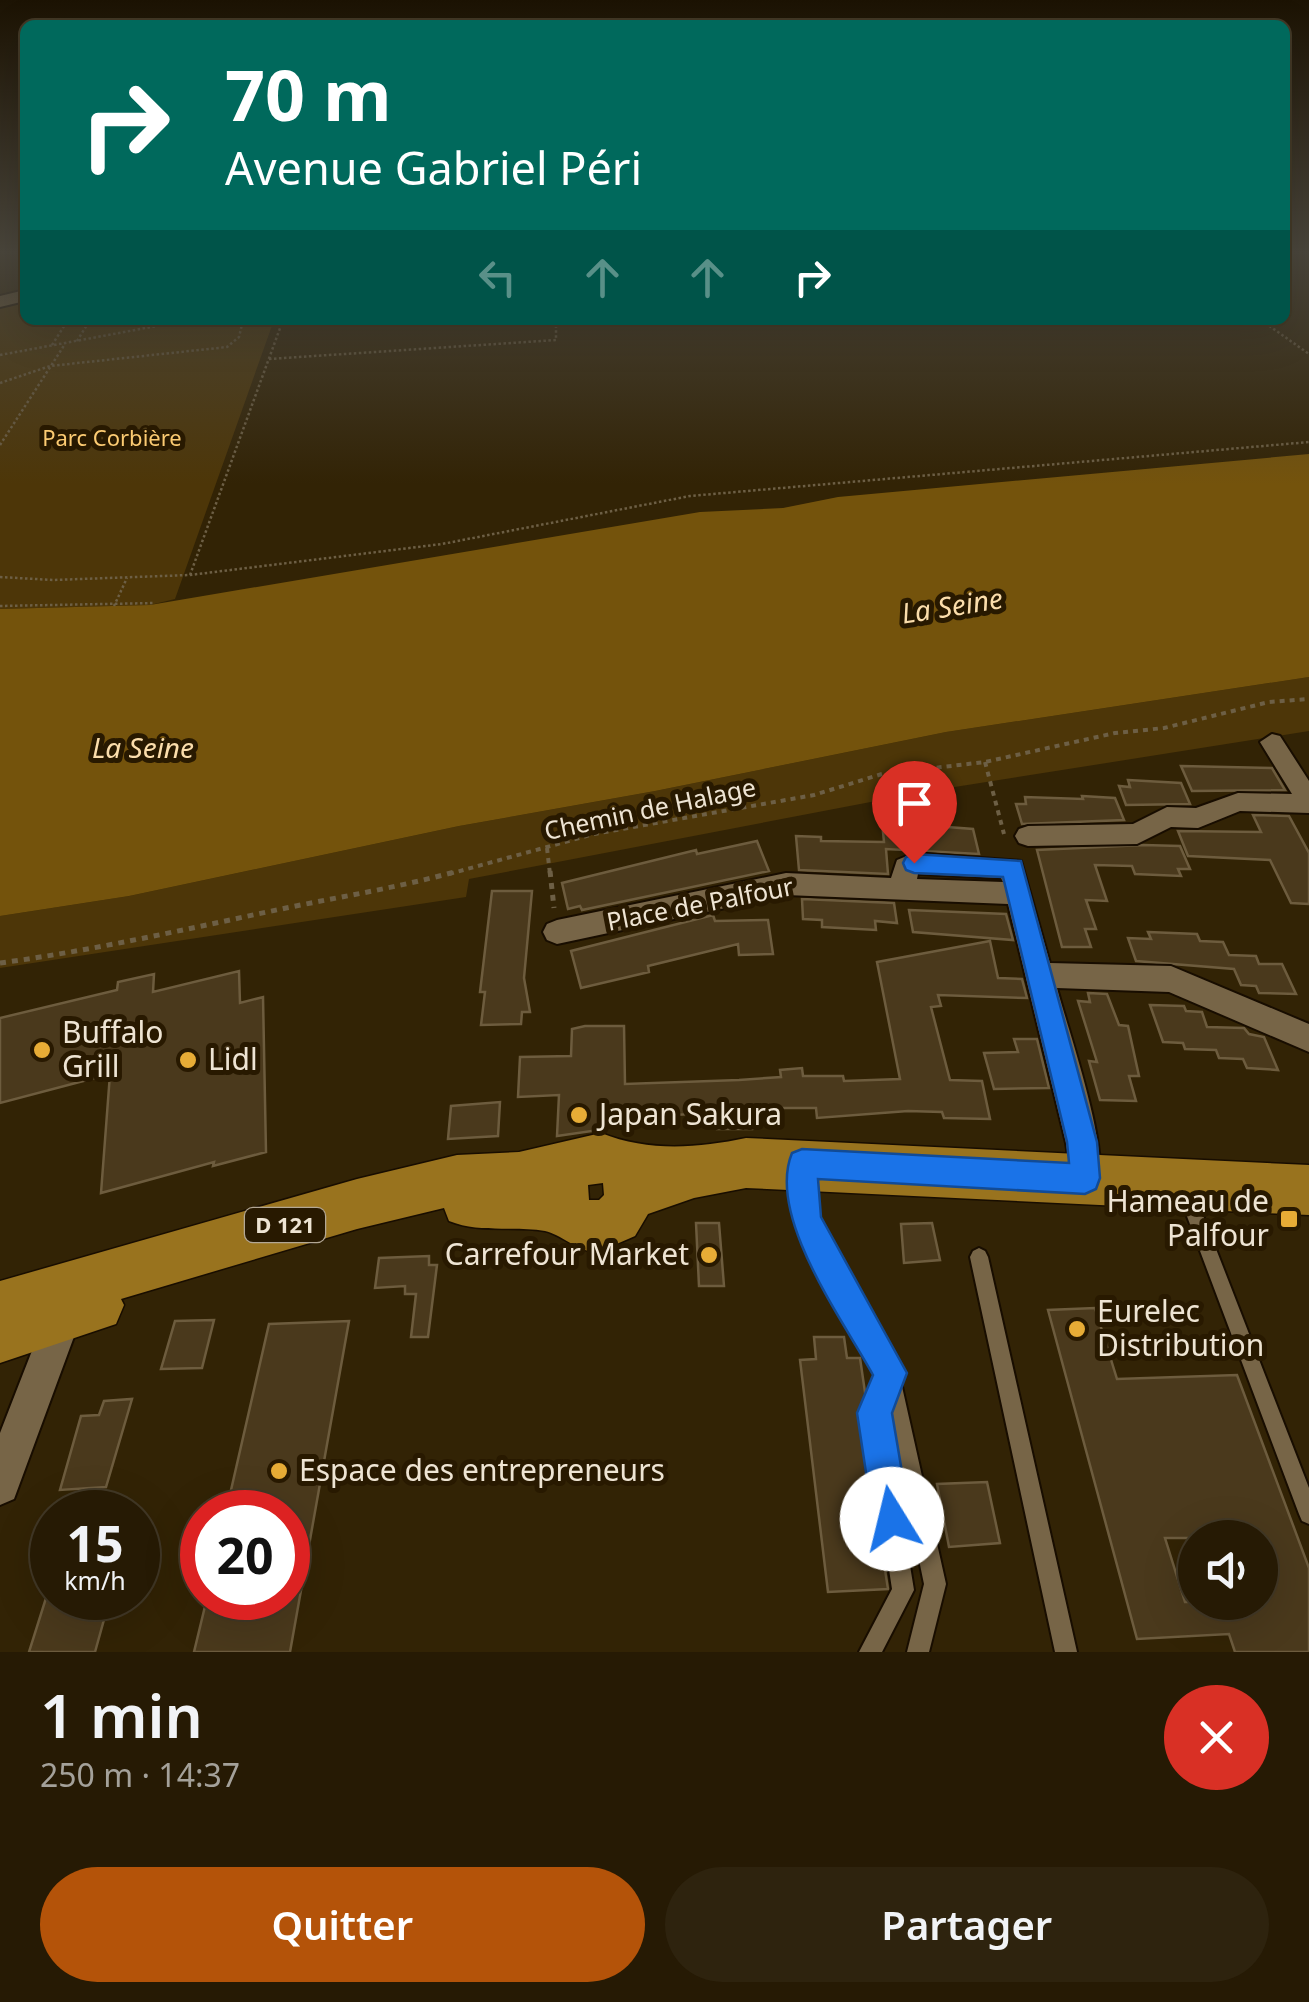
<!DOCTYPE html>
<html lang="fr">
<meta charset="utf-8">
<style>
body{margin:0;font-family:"Noto Sans",sans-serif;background:#2e230e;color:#f1f3f6;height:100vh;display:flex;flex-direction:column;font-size:38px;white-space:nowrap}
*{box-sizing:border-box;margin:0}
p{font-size:32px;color:#a4a19a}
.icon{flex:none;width:55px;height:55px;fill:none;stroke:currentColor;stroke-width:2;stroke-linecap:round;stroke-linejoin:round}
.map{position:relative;height:1652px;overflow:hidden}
.panel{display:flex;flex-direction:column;background:#261a04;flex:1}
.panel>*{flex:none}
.banner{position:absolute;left:20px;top:20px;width:1270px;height:305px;border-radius:15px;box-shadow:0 10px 40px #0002,0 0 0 2px #423826;background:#00695c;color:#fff;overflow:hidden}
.buttons{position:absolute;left:1178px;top:1520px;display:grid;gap:20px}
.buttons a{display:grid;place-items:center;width:100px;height:100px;border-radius:50%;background:#261a04;box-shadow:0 10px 40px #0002,0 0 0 2px #423826;font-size:50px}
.speed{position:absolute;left:30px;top:1490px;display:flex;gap:20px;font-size:50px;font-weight:700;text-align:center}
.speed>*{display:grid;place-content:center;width:130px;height:130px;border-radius:50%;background:#261a04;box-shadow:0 10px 40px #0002,0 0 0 2px #423826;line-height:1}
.speed small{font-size:25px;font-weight:400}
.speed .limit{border:15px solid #d22;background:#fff;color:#111}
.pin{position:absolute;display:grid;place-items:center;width:85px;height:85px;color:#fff;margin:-102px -42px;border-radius:50% 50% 50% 0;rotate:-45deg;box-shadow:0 0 10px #0007}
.pin .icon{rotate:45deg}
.me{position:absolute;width:110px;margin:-55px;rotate:351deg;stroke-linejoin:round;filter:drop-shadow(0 0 8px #0008)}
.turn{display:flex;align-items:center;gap:35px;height:210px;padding:0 40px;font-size:45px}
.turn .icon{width:130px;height:130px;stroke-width:2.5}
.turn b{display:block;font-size:70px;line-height:85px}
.lanes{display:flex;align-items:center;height:95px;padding:0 40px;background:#0003;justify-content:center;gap:50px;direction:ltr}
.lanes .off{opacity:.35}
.round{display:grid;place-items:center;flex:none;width:105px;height:105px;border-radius:52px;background:#2e230e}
.summary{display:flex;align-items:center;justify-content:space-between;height:170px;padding:0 40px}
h1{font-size:60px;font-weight:600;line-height:75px}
.button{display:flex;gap:20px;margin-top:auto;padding:20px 40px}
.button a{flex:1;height:115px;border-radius:60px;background:#b45309;color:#fff;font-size:40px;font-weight:600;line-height:115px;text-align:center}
.button a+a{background:#2e230e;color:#f1f3f6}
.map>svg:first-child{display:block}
</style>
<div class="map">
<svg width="1309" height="1652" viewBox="0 0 1309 1652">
<rect width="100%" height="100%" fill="#322305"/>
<path fill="#4d3608" d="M25,295V320H274L175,599L150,605L0,609V302Z
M1309,677V731L923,792L469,879L466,897L0,968V916L129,896L459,826L655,791L946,732Z"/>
<path fill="#74530c" d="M1309,454V677L946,732L655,791L459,826L129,896L0,916V609L150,605L700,512L783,508L838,497Z"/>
<path fill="#4a391c" stroke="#6d5c3e" stroke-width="2.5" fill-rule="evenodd" d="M1181,766L1272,768L1285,790L1192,791Z
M1128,780L1181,783L1190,804L1126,805L1119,786L1130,787Z
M1082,796L1115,798L1124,820L1022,824L1016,804H1026L1025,797L1083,799Z
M1253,815L1289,816L1309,853V904L1291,903L1270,860L1188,856L1178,831L1261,832Z
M882,822L973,829L979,854L886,849L888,874L799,870L796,836L821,837V841L884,842Z
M757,841L769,871L582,910L580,906L568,909L562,883L696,850L697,854Z
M1143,845L1180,846L1190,869H1178L1181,876L1135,874L1132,866L1095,865L1107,901L1086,900L1096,929H1085L1091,947H1062L1037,850Z
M492,891H532L524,978L530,1012H522L521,1024L481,1025L485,992H480Z
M802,899L894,903L897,923L875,921L876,930L822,927V920L803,919Z
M909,910L1006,914L1013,940L913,932Z
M713,915L715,921L768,920L773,954L739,955L738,944L648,966L649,972L581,988L571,951Z
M1148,932L1197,934L1200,941L1223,942L1229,955L1256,956L1259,964H1282L1296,994L1259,993L1256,986L1241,985L1234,969L1136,961L1128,938L1151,939Z
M990,941L998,978L1022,979L1027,998L938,995L941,1006L931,1007L950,1080L982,1081L990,1119L944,1118L942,1112L908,1111L817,1118L816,1108H750L752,1129H717L716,1113L650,1116V1110H599V1130L557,1136L559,1095L518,1097L520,1057L571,1056L572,1029L585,1026H624L625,1084L739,1080L781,1077L780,1070L802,1068L803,1076H843L844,1081L900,1079L877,962Z
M239,971L240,1003L263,997L266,1152L213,1166L214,1162L101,1193L110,1074L0,1103V1018L117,990L118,982L154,974L153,992Z
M1088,993L1107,994L1119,1025L1128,1026L1139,1076H1129L1136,1101L1100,1100L1089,1061L1097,1062L1078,1001L1090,1002Z
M1150,1005L1184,1006L1186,1011L1202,1012L1207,1027L1244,1028L1249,1034L1264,1037L1278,1070L1247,1068L1243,1059L1219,1058L1216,1050L1185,1049L1183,1043L1163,1042Z
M1014,1039H1037L1049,1088L994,1089L984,1053L1018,1052Z
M500,1102L498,1136L448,1139L451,1106Z
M696,1223H719L724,1286H699Z
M932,1223L940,1260L904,1263L901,1224Z
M429,1256V1265H437L428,1337H411L416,1294H405V1286L375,1288L379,1258Z
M1095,1308L1117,1379L1237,1375L1309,1568V1652H1235L1229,1634L1137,1639L1048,1310ZM1165,1538H1260V1602H1185Z
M214,1320L202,1368L161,1369L175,1321Z
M349,1321L290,1652H194L207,1598H288V1512H226L269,1324Z
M814,1337H844L847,1358H860L866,1399L861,1414L888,1589L828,1592L800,1360L816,1359Z
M132,1399L106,1487L60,1490L81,1416L99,1415L104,1401Z
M987,1482L1000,1543L949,1547L937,1484Z
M46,1598H110L95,1652H29Z"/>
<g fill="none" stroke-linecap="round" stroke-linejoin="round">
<defs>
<path id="service" d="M803,1168L809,1170L811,1176L813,1218L899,1373L946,1584L929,1652H907L924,1584L887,1405L885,1413L914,1590L882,1652H859L892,1589L865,1413L880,1374L799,1226L797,1220L795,1176L797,1170Z
M1187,1187L1193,1189L1195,1195L1309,1488V1524L1302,1521L1299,1514L1179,1195L1181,1189Z
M979,1248L985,1251L988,1257L1077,1652H1055L970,1257L973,1251Z"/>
<path id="minor" d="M1272,734L1280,736L1309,781V813L1240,811L1198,828L1171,827L1137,844L1028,846L1019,843L1015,836L1019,829L1028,826L1133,824L1167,807L1196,808L1238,793L1292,794L1260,742Z
M914,853L1021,861L1050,963L1171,966L1309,1024V1052L1169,992L1057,988C1068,1030 1112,1154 1097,1190L1085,1195L1073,1190L1066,1143L1008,904L786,895L557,944L547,940L543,932L547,924L557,920L786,873L891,878L897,860ZM918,874L1001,878L1003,882L917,879Z
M64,1297L77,1302L82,1315L14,1499L0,1505V1433L51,1302Z"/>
<path id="secondary" d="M25,290V301L0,307V296Z"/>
<path id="primary" d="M601,1133C648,1152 698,1148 746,1138L1309,1165V1215L746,1188L694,1198L648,1214L635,1236L596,1253C576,1250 560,1234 545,1231C513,1225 481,1234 449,1221L444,1208L357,1229L121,1299L124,1305L116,1324L0,1363V1281L357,1179L457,1155L519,1152ZM603,1183L604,1195L599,1200H589L588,1185Z"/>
</defs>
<use href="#service" stroke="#180d00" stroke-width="4"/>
<use href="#minor" stroke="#180d00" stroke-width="4"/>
<use href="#secondary" stroke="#180d00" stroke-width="4"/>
<use href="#primary" stroke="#180d00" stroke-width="3"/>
<path stroke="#6d5f45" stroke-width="2.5" stroke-dasharray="2.5 2.5" stroke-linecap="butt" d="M1261,320L1309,354
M77,341L90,320
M52,345L68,320
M0,355L189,320
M269,359L556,340V320
M0,383L50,366L227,347L239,337L243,320
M0,445L65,344
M190,575L283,320
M0,577L53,580L190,575L442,544L690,496L1309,442
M0,606L155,603
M114,606L127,578"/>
<path stroke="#6d5f45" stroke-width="4" stroke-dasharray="5 5" stroke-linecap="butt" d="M985,762L1004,834
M547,848L550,874
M449,874L594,834L814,795L882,774L985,762L1115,733L1164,728L1269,702L1309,699"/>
<path stroke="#6d5f45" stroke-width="5" stroke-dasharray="6 6" stroke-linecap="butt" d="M550,871L554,908
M0,963C96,950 191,928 286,908C344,896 401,887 458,871"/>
<use href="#service" fill="#776547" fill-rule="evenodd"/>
<use href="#minor" fill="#776547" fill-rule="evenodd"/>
<use href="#secondary" fill="#776547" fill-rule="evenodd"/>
<use href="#primary" fill="#99731e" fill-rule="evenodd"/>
</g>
<linearGradient id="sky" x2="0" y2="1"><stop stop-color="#1c1303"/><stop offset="0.52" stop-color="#49453b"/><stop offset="1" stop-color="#49453b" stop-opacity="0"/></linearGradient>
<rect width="1309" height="484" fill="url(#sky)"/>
<path fill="#1a73e8" stroke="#114b97" stroke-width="2.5" d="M914,854L1021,861L1097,1142L1100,1178L1096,1189L1085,1194L818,1179L821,1217L907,1373L892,1413L910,1519L905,1532L892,1538L879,1532L873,1519L857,1413L873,1375C843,1320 766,1216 792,1153L802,1149L1069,1163L1067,1142L1003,877L914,873L906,870L903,863L906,857Z"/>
<g fill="#e7ac36" stroke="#281900" stroke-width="4">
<circle cx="42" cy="1050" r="10"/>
<circle cx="188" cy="1060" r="10"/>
<circle cx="579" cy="1115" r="10"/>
<rect x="1279" y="1209" width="20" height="20" rx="5"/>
<circle cx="709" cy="1255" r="10"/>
<circle cx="1077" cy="1329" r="10"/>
<circle cx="279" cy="1471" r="10"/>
</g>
<g text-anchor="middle" stroke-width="10" stroke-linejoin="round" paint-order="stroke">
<g font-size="22" fill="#fccb72" stroke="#281900">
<text x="112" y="446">Parc Corbière</text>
</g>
<rect fill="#281900" stroke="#b3a794" stroke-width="2.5" x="245" y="1208" width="80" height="34" rx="8"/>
<g font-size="22" font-weight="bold" fill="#eee4d3">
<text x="285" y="1233">D 121</text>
</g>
<g font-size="25" fill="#eee4d3" stroke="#281900">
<text transform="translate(650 809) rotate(-12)" y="9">Chemin de Halage</text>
<text transform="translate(700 904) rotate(-11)" y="9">Place de Palfour</text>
</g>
<g font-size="28" font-style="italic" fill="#fbddab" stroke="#281900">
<text transform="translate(952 606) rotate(-9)" y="10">La Seine</text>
<text x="143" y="758">La Seine</text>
</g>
<g font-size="30" fill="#eee4d3" stroke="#281900" text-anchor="start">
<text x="62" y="1043">Buffalo<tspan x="62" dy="34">Grill</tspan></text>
<text x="208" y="1070">Lidl</text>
<text x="599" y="1125">Japan Sakura</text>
<text x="1269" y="1212" text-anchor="end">Hameau de<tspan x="1269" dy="34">Palfour</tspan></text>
<text x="689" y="1265" text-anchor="end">Carrefour Market</text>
<text x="1097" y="1322">Eurelec<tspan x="1097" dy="34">Distribution</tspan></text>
<text x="299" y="1481">Espace des entrepreneurs</text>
</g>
</g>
</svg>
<div class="buttons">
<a><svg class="icon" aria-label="sound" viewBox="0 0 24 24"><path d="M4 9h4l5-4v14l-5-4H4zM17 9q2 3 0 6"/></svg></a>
</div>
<div class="speed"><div>15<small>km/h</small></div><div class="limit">20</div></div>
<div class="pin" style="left:914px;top:863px;background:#d93025"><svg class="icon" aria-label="arrive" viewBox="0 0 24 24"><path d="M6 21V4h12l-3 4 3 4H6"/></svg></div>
<svg class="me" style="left:892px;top:1519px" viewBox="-20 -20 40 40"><circle r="19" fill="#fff"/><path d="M0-13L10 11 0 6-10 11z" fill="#1a73e8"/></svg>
<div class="banner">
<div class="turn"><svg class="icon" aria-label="right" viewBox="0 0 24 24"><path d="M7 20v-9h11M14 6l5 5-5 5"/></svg><div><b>70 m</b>Avenue Gabriel Péri</div></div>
<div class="lanes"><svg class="icon off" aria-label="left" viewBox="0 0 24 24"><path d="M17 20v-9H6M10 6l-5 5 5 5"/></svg><svg class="icon off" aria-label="ahead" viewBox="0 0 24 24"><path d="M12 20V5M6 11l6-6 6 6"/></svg><svg class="icon off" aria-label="ahead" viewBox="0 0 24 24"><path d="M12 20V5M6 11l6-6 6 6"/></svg><svg class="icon" aria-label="right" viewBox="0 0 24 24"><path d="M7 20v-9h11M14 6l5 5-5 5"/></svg></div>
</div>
</div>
<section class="panel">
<div class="summary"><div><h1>1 min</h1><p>250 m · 14:37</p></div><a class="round" style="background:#d93025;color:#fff"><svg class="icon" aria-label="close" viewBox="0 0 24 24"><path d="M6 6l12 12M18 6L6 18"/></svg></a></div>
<div class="button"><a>Quitter</a><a>Partager</a></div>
</section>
